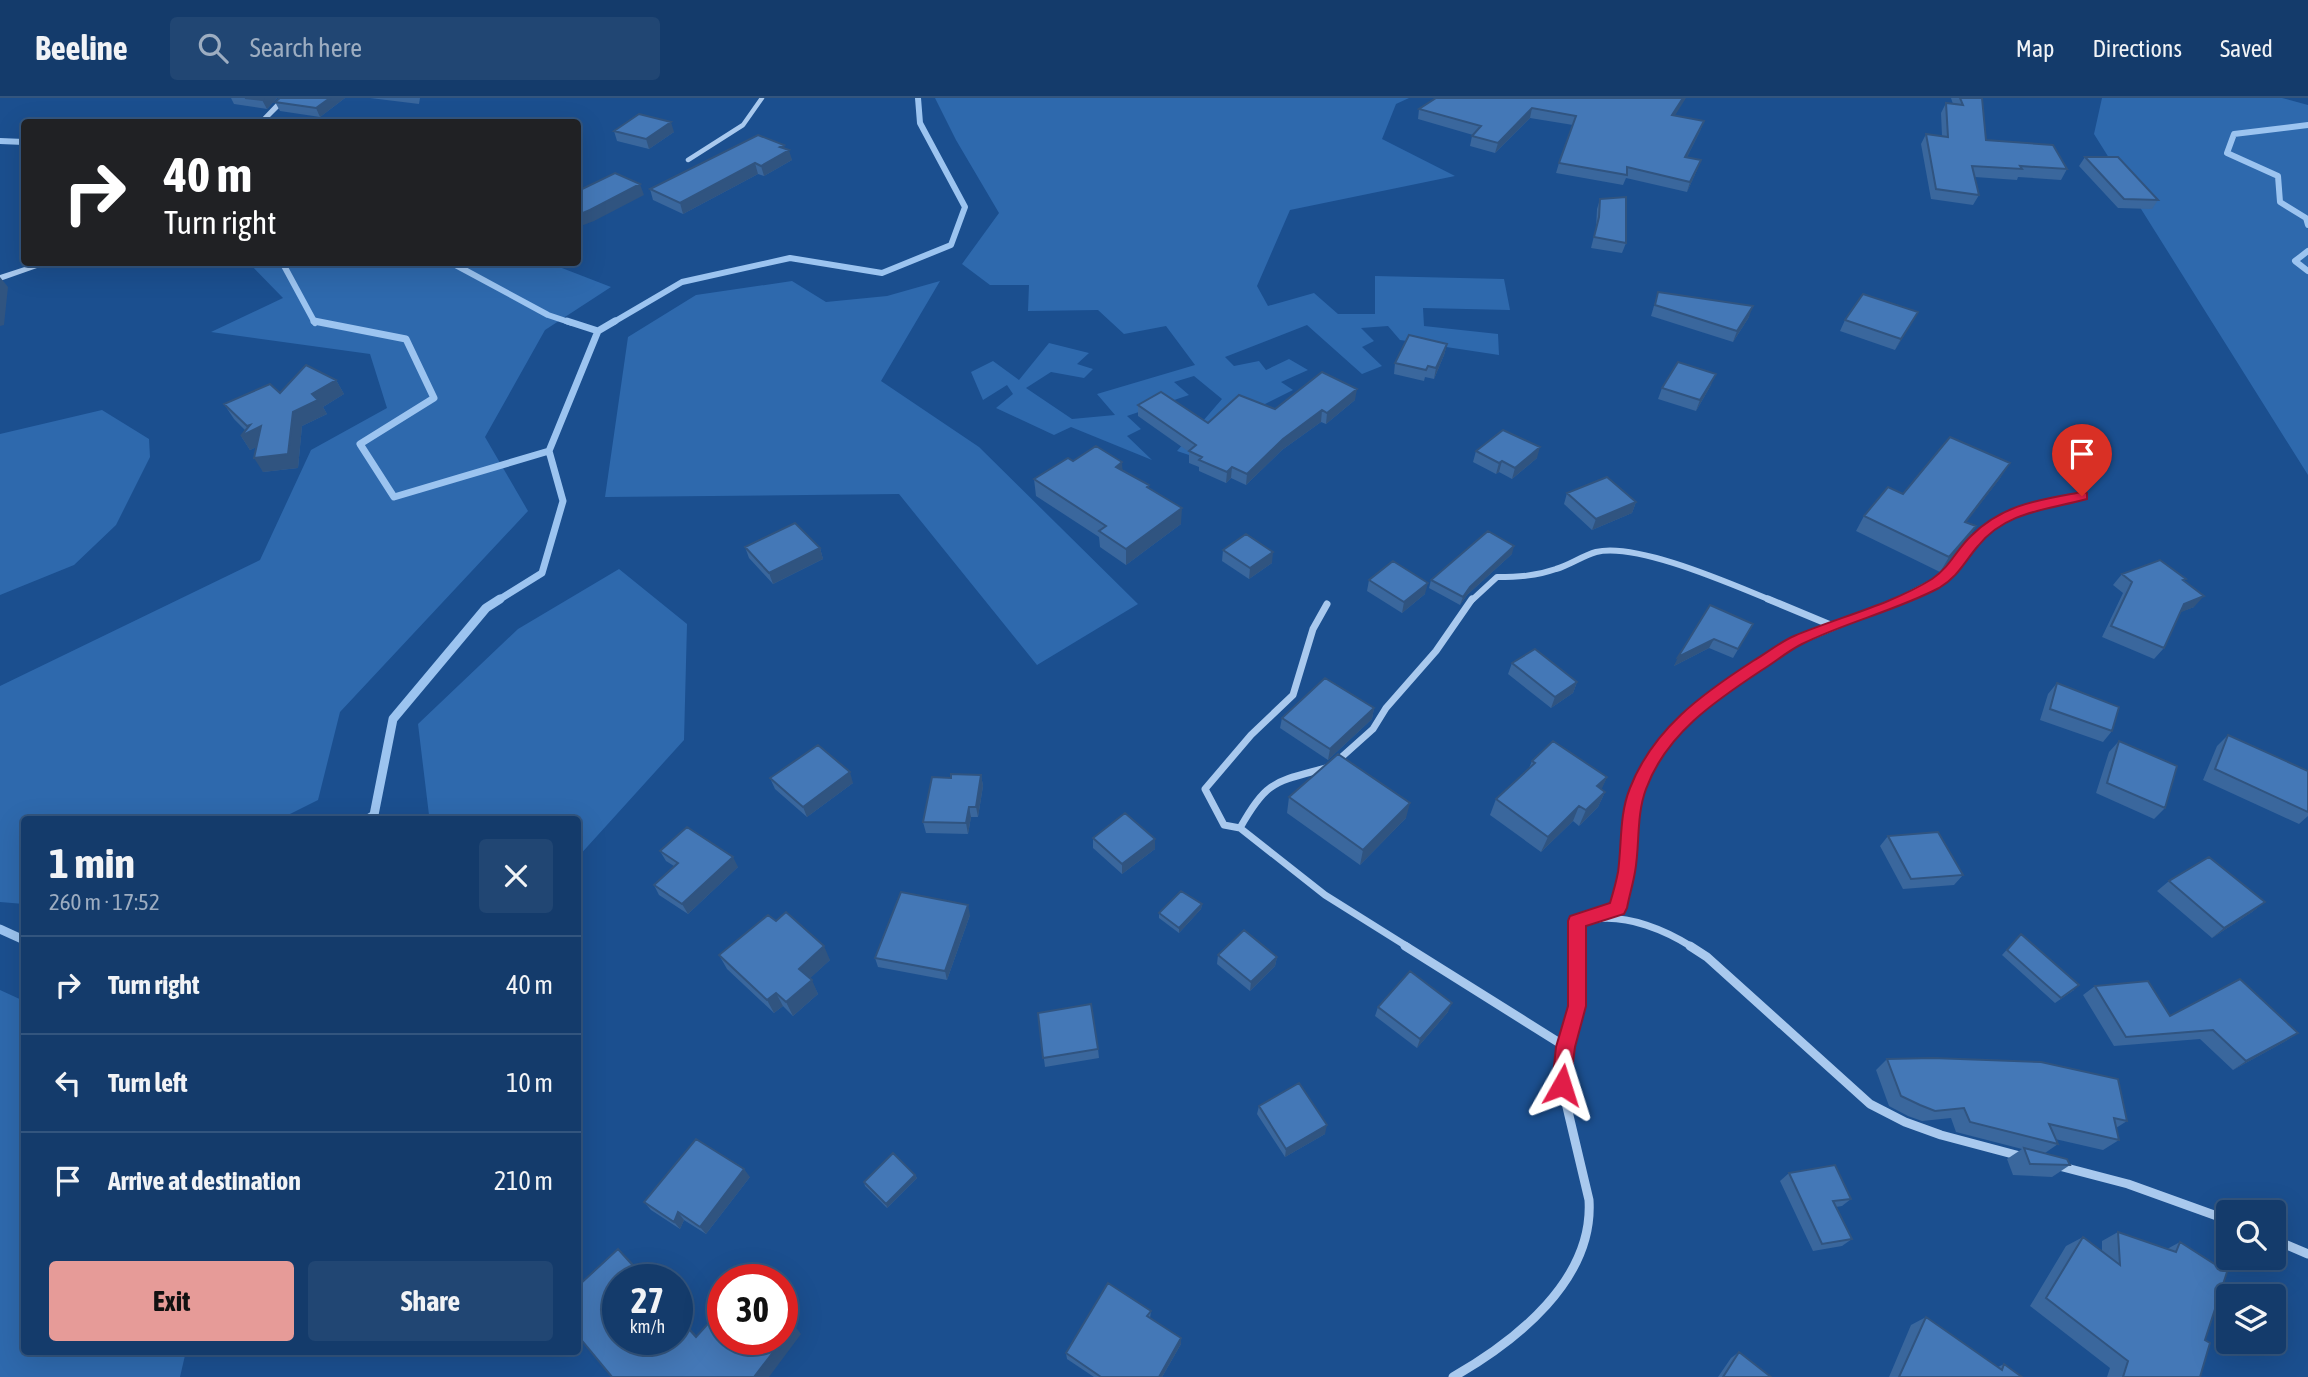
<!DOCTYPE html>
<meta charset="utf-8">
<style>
body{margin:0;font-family:"Asap Condensed",sans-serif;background:#214673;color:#f1f3f6;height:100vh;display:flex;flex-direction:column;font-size:26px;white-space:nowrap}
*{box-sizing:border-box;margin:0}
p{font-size:23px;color:#9dadc1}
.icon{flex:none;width:38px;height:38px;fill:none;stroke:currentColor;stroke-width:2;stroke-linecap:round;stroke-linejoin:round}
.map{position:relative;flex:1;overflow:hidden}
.side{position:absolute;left:21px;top:718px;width:560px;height:539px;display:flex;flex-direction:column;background:#143b6b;border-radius:7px;box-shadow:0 7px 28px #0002,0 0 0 2px #33557e}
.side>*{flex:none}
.top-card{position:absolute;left:21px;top:21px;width:560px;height:147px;border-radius:7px;box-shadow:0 7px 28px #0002,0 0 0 2px #33557e;background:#202124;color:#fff;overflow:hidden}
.buttons{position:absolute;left:2216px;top:1102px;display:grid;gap:14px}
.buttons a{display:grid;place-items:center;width:70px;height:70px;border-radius:7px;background:#143b6b;box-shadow:0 7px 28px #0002,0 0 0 2px #33557e;font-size:35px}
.speed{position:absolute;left:602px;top:1166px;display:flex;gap:14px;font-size:35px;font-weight:700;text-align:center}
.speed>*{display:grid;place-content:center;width:91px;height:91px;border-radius:50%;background:#143b6b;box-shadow:0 7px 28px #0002,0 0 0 2px #33557e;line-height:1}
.speed small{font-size:18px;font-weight:400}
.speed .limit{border:10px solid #d22;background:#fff;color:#111}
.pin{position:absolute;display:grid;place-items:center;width:60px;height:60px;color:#fff;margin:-72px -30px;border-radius:50% 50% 50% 0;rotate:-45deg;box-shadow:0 0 7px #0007}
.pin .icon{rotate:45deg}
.me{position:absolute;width:77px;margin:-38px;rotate:6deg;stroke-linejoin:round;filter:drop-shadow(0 0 5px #0008)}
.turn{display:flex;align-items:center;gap:24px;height:147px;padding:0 28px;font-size:32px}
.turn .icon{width:91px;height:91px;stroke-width:2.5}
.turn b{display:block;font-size:49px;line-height:60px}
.round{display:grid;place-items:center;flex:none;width:74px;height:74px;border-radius:7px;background:#214673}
.headline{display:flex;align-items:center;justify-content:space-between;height:119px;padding:0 28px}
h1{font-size:42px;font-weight:700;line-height:52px}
.cta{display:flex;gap:14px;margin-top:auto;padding:14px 28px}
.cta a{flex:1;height:80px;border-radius:7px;background:#e69b98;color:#111;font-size:28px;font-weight:700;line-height:80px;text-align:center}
.cta a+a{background:#214673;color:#f1f3f6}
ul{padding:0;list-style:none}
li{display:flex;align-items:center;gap:21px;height:98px;padding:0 28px;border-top:2px solid #33557e}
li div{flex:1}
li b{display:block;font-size:26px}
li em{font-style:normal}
header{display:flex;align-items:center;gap:42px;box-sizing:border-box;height:98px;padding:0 35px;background:#143b6b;border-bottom:2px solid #33557e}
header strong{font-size:33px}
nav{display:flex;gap:38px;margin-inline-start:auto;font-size:24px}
.search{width:490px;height:63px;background:#214673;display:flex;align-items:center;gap:18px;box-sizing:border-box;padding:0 24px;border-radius:7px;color:#9dadc1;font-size:26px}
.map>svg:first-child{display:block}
</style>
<header>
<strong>Beeline</strong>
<div class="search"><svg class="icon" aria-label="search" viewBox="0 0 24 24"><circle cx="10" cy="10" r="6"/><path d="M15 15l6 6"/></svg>Search here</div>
<nav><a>Map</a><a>Directions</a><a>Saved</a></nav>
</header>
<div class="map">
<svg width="2308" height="1279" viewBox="0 0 2308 1279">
<rect width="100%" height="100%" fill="#1b4f8f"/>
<path fill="#2e69ad" d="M935,0H1409L1396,6L1382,41L1455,78L1290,112L1257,188L1268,208L1314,195L1338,216H1375V178L1504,181L1510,212L1423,210L1424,228L1498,236L1499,257L1400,242L1388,228L1361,230L1374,243L1362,249L1382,268L1362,276L1307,227L1225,259L1234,268L1259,263L1266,272L1289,261L1308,272L1281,284L1293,292L1257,310L1189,357L1177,353L1222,301L1194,278L1174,284L1189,297L1127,318L1141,331L1127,338L1152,362L1071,329L1054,337L996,310L1013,296L1007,287L983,302L971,274L993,263L1019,282L1049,245L1089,255L1077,266L1093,271L1084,280L1051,274L1026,290L1072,321L1115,317L1097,296L1195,267L1166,228L1124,236L1098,212L1028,213L1029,187H990L962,166L999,115L956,42Z
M2102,0H2282L2308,7V377L2094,36Z
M249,165H549L611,189L545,232L485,339L528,413L340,614L318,702L280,721H24V806L0,804V588L260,462L311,352L387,310L370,256L211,234L283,200Z
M792,183L826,204L887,198L940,183L881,283L979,349L1138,506L1037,567L899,396L605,399L628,239L696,197Z
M102,312L149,341L150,359L116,427L74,467L0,497V336Z
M619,471L687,526L684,642L578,759V721H425L429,717L418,626L518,531Z
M0,892L24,903V1253H186L180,1279H0Z"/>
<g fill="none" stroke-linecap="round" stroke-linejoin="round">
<path stroke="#9cc4f0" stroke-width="6" d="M2308,27L2234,36L2227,55L2278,78L2280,104L2306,120L2308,127
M0,43L24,44
M2308,153L2295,163L2308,173
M282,164L315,225
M450,164L548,217L572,225
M612,225L682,184L790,160L882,175L951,147L965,109L920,25L918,0"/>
<path stroke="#9cc4f0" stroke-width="7" d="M314,223L406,241L434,300L360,346L394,399L549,353
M567,223L598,233
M497,503L542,475L563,403L549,353L598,233L615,223"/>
<path stroke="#9cc4f0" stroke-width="9" d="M368,721L374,717L393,621L486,510L500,501
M0,831L24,842"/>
<path stroke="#a9c9ee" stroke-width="4.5" d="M688,62L743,27L762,0"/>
<path stroke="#a9c9ee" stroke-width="6" d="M1471,503L1497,479C1518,479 1536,478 1556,471C1570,467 1582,458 1596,454C1637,444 1733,487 1773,503
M1897,503L1946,477L1973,444L1996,424L2023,412L2082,398"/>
<path stroke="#a9c9ee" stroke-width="7" d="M1768,501L1833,528
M1336,664L1373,631L1386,610L1436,553L1472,501
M1326,670C1275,684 1267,682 1240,730L1224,727L1205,691L1251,637L1293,597L1313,531L1327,506
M1240,730L1325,797L1408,849
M1596,821C1629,817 1665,832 1692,849
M1578,849L1577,823L1618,810L1627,774L1635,701L1647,671L1668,638L1710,601L1790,547L1901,501"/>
<path stroke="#a9c9ee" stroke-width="9" d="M1405,848L1566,949
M1690,848L1707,859L1870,1006L1905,1024L1941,1037L2020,1058
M2059,1068L2128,1086L2228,1122
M2273,1141L2308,1156
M1453,1279C1516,1243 1594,1182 1589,1102L1562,988L1565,958L1577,909L1578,848"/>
<path fill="#a9c9ee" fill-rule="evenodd" d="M281,0H289L265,24H258Z
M40,164H54L0,183V177Z"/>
</g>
<path fill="#3a679d" d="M231,0H277L267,11L234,6Z
M345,0L320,19L280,13L275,4Z
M370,0H420L419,6Z
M1436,0L1675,17L1704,23L1700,33L1687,59L1697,72L1687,94L1626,80L1623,87L1556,75L1559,65L1573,27L1530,20L1495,55L1470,48L1472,38L1473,37L1418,21L1419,11Z
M1951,0H1982L1986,42L2067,71L2061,82L2018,79L2017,82L1975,79L1979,97L1973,107L1931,101L1921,46L1926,36L1942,38L1941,15L1946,5L1953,6Z
M614,33L674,34L649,51L617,43Z
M785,50L792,62L764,78L758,76L683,116L653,102L650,91Z
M2085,59L2158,102L2152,111L2118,110L2079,68Z
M1600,101L1626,145L1622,155L1591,150L1596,130L1597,111Z
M1658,194L1749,219L1733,244L1651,218Z
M1918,214L1895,252L1840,233L1845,222Z
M1447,246L1444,257L1434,281L1425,279L1424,283L1394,276L1395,265Z
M336,282L344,296L323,309L327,316L302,328L298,370L263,374L256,349L250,352L241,338L245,332L234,321L224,306Z
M1711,287L1696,313L1658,301L1662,290Z
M1355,302L1326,326L1321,324L1282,352L1246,387L1231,380L1226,385L1199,373V369L1189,365V354L1138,318V307L1208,325L1275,311Z
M1476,353L1537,360L1512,381L1499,374L1496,376L1473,364Z
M1073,363L1123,372L1149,387V390L1181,426L1126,467L1100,449L1099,439L1036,398L1034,381Z
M2001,379L1966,424L1976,428L1967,443L1940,474L1856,433L1864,418Z
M1567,395L1636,404L1632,415L1592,432L1564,406Z
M745,449L820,450L823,461L773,486L749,460Z
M1223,452L1272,465L1249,481L1222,463Z
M1512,456L1467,497L1460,507L1429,490L1431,482Z
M2122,476L2186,481L2184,483L2194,509L2180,514L2164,550L2154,561L2102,539L2123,495L2113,487Z
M1369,482L1425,496L1402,515L1367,493Z
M1710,507L1753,526L1733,560L1709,550L1674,568Z
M1512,565L1577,584L1573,595L1551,610L1508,576Z
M2057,585L2112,633L2103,644L2040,622L2048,596Z
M1374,610L1372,621L1328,662L1280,630L1282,620Z
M2228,637L2308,673V718L2299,726L2203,682L2217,648Z
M2119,643L2165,710L2154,721L2096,695L2109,654Z
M1532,663L1607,679L1601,691L1605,694L1598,709L1579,728L1573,723L1541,754L1490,717L1496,701L1529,670Z
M981,677L983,688L978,719H971L968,736L926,735L923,724L951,680Z
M770,680L853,685L807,719L775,691Z
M1289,699L1406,720L1360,767L1287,715Z
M1888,738L1963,777L1954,787L1903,791L1880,748Z
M1093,740L1155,751L1122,776L1093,750Z
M660,753L738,769L688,816L659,797L654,787L674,768L666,763Z
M2169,783L2265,804L2252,814L2212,840L2157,793Z
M1202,806L1201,811L1179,835L1159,820V815Z
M970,817L947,882L878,869L875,860Z
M776,823L830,862L810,880L818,896L793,918L783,908L774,915L727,871L719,857Z
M2021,836L2074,892L2055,905L2002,857Z
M1218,857L1277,859L1275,868L1250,893L1217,866Z
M2095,888L2170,918L2298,935L2284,944L2233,972L2200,941L2114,948L2083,897Z
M1378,909L1448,914L1417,950L1375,918Z
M1038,915L1098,951L1099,960L1045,969Z
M1887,961L2127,1023L2116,1030L2119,1042L2103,1052L2055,1041L2058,1046L2045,1055L2070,1067L2052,1079L2013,1077L2007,1061L2022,1051L1956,1034L1951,1020L1922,1023L1908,1018L1889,1008L1876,972Z
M1259,1008L1325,1036L1285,1059L1257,1016Z
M1789,1075L1851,1101L1842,1108L1836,1109L1852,1141L1842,1148L1813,1153L1780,1083Z
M915,1077L917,1080L887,1110L865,1088L864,1084Z
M750,1079L706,1136L684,1122L680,1131L651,1112L644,1104Z
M2118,1134L2167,1151L2180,1144L2205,1242L2200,1279H2107L2110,1270L2030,1208L2066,1148L2083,1139L2102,1153V1143Z
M1151,1213L1150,1220L1181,1246L1162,1279H1094L1067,1261L1066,1255Z
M1926,1219L1998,1269L2004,1266L2022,1279H1889L1911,1227Z
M1739,1254L1771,1279H1718L1731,1260Z"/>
<path fill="#305480" d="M264,0H277L267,11L262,2Z
M330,0H345L320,19L316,10Z
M1683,0H1686L1669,27L1672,17Z
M1532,10L1530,20L1495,55L1498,45Z
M1704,23L1700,33L1682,69L1685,59Z
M671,24L674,34L649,51L646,41Z
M784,47L786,54L789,52L792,62L764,78L761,68Z
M1701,62L1697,72L1687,94L1690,84Z
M755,65L758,76L683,116L680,105Z
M640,86L644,97L594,123L578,129V117Z
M0,179L8,189L4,227L0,228Z
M1753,208L1749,219L1733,244L1737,233Z
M1918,214L1912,225L1895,252L1901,241Z
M1447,246L1444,257L1434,281L1436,270Z
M1716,276L1711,287L1696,313L1700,302Z
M336,282L344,296L323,309L327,316L302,328L298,370L263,374L254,360L293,314L312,296Z
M1357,291L1355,302L1326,326L1327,315Z
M1322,312L1321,324L1282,352L1246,387L1247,376L1283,341Z
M247,328H261L270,343L250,352L241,338L250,333Z
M1540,349L1537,360L1512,381L1515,370Z
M1502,363L1499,374L1496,376L1499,365Z
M1122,364L1123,381L1116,369Z
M2010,365L2001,379L1956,438L1965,424Z
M1232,369L1231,380L1226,385L1227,374Z
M1636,404L1632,415L1592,432L1596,421Z
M1182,410L1181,426L1126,467V451Z
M1976,428L1967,443L1940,474L1949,459Z
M1514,448L1512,456L1467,497L1460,507L1463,499L1470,489Z
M820,450L823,461L773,486L769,475Z
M1273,454L1272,465L1249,481L1250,470Z
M1428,485L1425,496L1402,515L1404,504Z
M2204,498L2194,509L2174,517L2184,506Z
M1714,541L1709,550L1674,568L1678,559Z
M1577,584L1573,595L1551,610L1555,599Z
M1374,610L1372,621L1328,662L1330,651Z
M850,674L853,685L807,719L803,709Z
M981,677L983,688L978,719L976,709Z
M1607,679L1600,695L1597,688Z
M1605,694L1598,709L1579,728L1586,712Z
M1410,705L1406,720L1360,767L1363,752Z
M1579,708L1573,723L1541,754L1548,739Z
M969,709L971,719L968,736L966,725Z
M1155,741V751L1122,776V766Z
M733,759L738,769L688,816L682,806Z
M2265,804L2252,814L2212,840L2224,830Z
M1202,806L1201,811L1179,835V830Z
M968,807L970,817L947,882L945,873Z
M824,848L830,862L805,885L799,871Z
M1277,859L1275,868L1250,893L1251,884Z
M812,882L818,896L793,918L786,904Z
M776,895L783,908L774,915L767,902Z
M1452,905L1448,914L1417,950L1420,941Z
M2298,935L2284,944L2233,972L2246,963Z
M1327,1027L1325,1036L1285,1059L1286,1051Z
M744,1071L750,1079L706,1136L700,1129Z
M915,1077L917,1080L887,1110L886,1106Z
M678,1114L684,1122L680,1131L674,1124Z
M618,1151L629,1161L647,1181H645Z
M677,1216L706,1248L696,1239L677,1218Z
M794,1227L801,1236L769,1279H754Z
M1181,1240V1246L1162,1279H1159Z"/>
<path fill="#4478b7" stroke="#305480" stroke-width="2" d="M245,0H264L262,2Z
M280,0H330L316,10L275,4Z
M1436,0H1683L1672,17L1704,23L1685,59L1701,62L1690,84L1627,69V77L1559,65L1576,18L1532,10L1498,45L1472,38L1481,28L1419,11Z
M1960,0H1982L1986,42L2053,47L2067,71L2020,68L2022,71L1972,68L1979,97L1936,91L1926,36L1948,39L1946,5L1963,7Z
M639,16L671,24L646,41L614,33Z
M758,37L784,47L780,49L789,52L761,68L755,65L680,105L650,91Z
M2085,59H2118L2158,102L2124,101Z
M615,75L640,86L590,112L578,117V93Z
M1626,99V145L1594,139L1599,119L1600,101Z
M1658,194L1753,208L1737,233L1655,207Z
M1863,196L1918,214L1901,241L1845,222Z
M1409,237L1447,246L1436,270L1428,268L1426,272L1395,265Z
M1678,264L1716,276L1700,302L1662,290Z
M306,267L336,282L312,296L318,302L293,314L288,356L254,360L261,328L241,338L250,327L247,328L224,306L270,286L280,295Z
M1322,274L1357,291L1327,315L1322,312L1283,341L1247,376L1232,369L1227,374L1199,362L1202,359L1189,353L1196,347L1138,307L1161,294L1208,325L1239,297L1275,311Z
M1503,332L1540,349L1515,370L1502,363L1499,365L1476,353Z
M1950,339L2010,365L1965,424L1976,428L1949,459L1864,418L1888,389L1903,396Z
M1096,348L1122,364L1116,369L1149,387L1147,389L1182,410L1126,451L1099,433L1106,428L1034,381L1068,360L1073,363Z
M1607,379L1636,404L1596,421L1567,395Z
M795,425L820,450L769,475L745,449Z
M1488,433L1514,448L1470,489L1463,499L1431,482Z
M1246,436L1273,454L1250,470L1223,452Z
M2160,462L2186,481L2183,482L2204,498L2184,506L2164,550L2111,528L2132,484L2122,476Z
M1393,463L1428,485L1404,504L1369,482Z
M1710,507L1753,526L1738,551L1714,541L1678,559Z
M1535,551L1577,584L1555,599L1512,565Z
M1325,580L1374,610L1330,651L1282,620Z
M2057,585L2119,609L2112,633L2050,611Z
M2228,637L2308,673V714L2215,671Z
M1553,643L1607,679L1597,688L1605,694L1586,712L1579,708L1548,739L1496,701L1535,665L1532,663Z
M2119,643L2177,668L2165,710L2107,685Z
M818,647L850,674L803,709L770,680Z
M1338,656L1410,705L1363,752L1289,699Z
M951,676L981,677L976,709H969L966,725L923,724L932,679L951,680Z
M1125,715L1155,741L1122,766L1093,740Z
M687,729L733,759L682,806L654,787L678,765L660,753Z
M1938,734L1963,777L1911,781L1888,738Z
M2209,759L2265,804L2224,830L2169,783Z
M1181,793L1202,806L1179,830L1159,815Z
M901,794L968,807L945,873L875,860Z
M786,814L824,848L799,871L812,882L786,904L776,895L767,902L719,857L768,817L776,823Z
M1244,832L1277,859L1251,884L1218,857Z
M2021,836L2079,887L2061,900L2007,852Z
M1410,873L1452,905L1420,941L1378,909Z
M2240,881L2298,935L2246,963L2213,932L2126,939L2095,888L2148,883L2170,918Z
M1091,906L1098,951L1043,960L1038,915Z
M1933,960L2041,964L2118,981L2127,1023L2114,1020L2119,1042L2049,1026L2058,1046L1970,1024L1964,1010L1935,1013L1920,1007L1901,998L1887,961Z
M1299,985L1327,1027L1286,1051L1259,1008Z
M696,1041L744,1071L700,1129L678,1114L674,1124L644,1104Z
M2024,1050L2067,1061L2070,1067L2030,1066Z
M893,1055L915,1077L886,1106L864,1084Z
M1835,1067L1851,1101L1833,1103L1852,1141L1822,1146L1789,1075Z
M2118,1134L2176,1154L2180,1144L2227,1174L2205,1242L2210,1245L2200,1279H2123L2128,1263L2046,1200L2083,1139L2120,1167Z
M618,1151L645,1181H618V1241H677V1218L696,1239L723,1209V1241H782V1217L794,1227L754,1279H612L578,1238V1188Z
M1108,1185L1151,1213L1147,1218L1181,1240L1159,1279H1101L1066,1255Z
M1926,1219L2002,1272L2004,1266L2022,1279H1899Z
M1739,1254L1771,1279H1723Z"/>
<path fill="#e11d48" stroke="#92132f" stroke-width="2" d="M2082,394L2087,395V401C2047,412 2006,413 1978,448C1965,463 1958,479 1939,490C1895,513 1846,524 1802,546C1788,553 1775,564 1762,572C1715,603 1666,636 1646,691C1636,718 1640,747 1635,774C1633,786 1629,799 1627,810L1624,816L1586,828V908L1575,949L1569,994L1562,996L1555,994L1552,987L1556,949L1568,908V823L1570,818L1610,805C1613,795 1616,785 1618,774C1622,746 1619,717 1630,690C1653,631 1702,596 1753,563C1767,555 1780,544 1794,538C1839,519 1890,507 1932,481C1950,469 1956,452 1971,438C2003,406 2039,402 2082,394Z"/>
</svg>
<div class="buttons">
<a><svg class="icon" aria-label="search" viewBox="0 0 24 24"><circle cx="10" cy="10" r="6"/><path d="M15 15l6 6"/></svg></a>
<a><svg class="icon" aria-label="layers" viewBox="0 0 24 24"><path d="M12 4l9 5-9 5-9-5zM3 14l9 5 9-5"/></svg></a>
</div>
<div class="speed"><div>27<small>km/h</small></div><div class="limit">30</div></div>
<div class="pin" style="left:2082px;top:398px;background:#d93025"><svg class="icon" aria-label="arrive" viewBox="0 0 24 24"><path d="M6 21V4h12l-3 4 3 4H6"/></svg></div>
<svg class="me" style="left:1562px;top:987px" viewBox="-20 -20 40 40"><path d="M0-17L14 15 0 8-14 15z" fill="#e11d48" stroke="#fff" stroke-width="4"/></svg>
<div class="top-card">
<div class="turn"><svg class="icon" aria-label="right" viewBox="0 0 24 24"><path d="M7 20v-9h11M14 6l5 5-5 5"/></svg><div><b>40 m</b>Turn right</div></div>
</div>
<section class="side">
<div class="headline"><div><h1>1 min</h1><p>260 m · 17:52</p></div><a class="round"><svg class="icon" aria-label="close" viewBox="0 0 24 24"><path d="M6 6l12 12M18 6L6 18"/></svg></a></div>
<ul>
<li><svg class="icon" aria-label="right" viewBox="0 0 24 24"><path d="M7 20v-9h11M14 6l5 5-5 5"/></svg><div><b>Turn right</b></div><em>40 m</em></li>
<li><svg class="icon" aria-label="left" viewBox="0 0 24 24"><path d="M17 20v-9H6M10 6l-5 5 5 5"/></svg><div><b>Turn left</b></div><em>10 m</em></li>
<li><svg class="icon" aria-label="arrive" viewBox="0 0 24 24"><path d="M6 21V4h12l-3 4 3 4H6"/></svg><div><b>Arrive at destination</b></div><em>210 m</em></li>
</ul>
<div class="cta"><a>Exit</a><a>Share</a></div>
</section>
</div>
